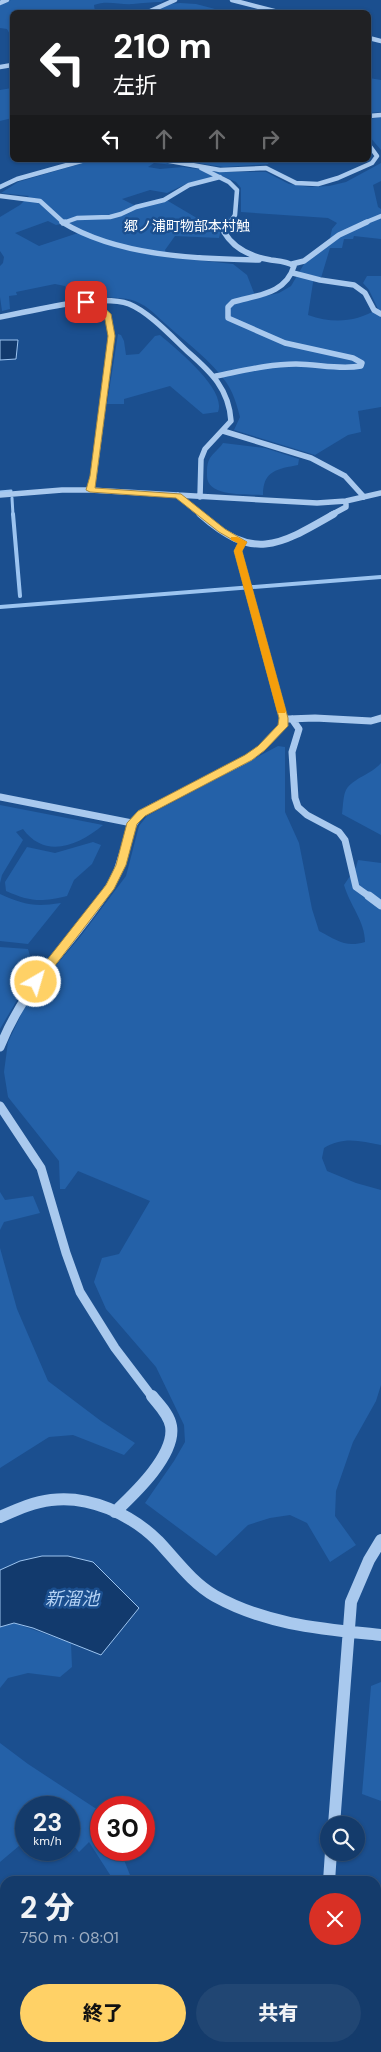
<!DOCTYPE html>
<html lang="ja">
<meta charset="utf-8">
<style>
body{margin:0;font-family:"DM Sans","Noto Sans JP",sans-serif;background:#214673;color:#f1f3f6;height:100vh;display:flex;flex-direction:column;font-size:19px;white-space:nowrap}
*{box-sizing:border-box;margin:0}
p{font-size:16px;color:#9dadc1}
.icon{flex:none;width:28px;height:28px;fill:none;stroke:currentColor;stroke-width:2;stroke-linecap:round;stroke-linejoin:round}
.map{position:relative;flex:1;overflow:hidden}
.drawer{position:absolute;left:0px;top:1876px;width:381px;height:176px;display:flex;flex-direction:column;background:#143b6b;border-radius:15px 15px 0 0;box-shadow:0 1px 4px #0004,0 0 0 1px #33557e}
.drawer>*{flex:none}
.top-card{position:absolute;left:10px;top:10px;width:361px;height:152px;border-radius:8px;box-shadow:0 1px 4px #0004,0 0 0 1px #33557e;background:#202124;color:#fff;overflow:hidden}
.controls{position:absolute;left:320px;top:1816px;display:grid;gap:10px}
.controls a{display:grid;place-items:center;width:45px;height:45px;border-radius:50%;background:#143b6b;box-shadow:0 1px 4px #0004,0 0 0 1px #33557e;font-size:25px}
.speed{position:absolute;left:15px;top:1796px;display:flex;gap:10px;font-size:25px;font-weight:700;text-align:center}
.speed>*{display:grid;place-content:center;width:65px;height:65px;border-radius:50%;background:#143b6b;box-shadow:0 1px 4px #0004,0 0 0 1px #33557e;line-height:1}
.speed small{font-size:12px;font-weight:400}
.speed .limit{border:8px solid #d22;background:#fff;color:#111}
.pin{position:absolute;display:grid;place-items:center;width:42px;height:42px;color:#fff;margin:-21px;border-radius:10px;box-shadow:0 2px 8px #0006}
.me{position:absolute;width:55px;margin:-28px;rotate:38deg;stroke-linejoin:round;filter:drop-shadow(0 0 4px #0008)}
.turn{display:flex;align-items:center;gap:18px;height:105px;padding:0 20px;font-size:22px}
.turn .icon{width:65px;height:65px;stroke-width:2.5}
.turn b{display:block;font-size:35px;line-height:42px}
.lanes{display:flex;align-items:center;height:48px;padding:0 20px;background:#0003;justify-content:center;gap:25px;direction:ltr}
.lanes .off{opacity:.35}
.round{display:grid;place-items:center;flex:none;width:52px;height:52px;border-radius:26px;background:#214673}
.overview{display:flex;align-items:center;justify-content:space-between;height:85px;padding:0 20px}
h1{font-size:30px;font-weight:800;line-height:38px}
.button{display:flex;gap:10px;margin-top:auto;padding:10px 20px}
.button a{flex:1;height:58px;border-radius:30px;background:#ffd166;color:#111;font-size:20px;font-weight:800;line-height:58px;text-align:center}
.button a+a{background:#214673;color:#f1f3f6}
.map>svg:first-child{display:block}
</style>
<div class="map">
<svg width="381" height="2052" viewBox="0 0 381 2052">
<rect width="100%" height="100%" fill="#1b4f8f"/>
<path fill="#2461a8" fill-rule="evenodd" d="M11,0H165L161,2C151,2 143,3 133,4C120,5 107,0 94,5L95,12H12V38L7,29L0,28V5Z
M180,3L196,4L215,9V12H151L170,4Z
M369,78L381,80V112L369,113Z
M12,88V118L0,121V90Z
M381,117V150L369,136V119Z
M93,160H154L174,165L154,163L148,167L160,169L183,167L217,172H266L289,184L310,187L329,186L346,182L381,163V181L373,185L378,207L381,209V239L354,236L353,239H344L342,248H330L321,278L314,276L308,315C334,324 355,322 378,309L369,290L363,283L367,276H381V407L358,411L361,432L348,435L315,455L234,430L240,417C237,405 233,392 226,382C210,360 188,344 168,326C156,316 150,307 135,301C118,295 107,302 92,290H67L65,286L55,284L16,292L17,295L9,296L10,309L2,311L0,297V266L3,263L4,257L0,251V217L20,205L29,196L1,193L18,182ZM222,176L236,182L241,188V212L328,218L337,223L332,229L329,243L304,264L291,286L279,293L256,298L247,275L233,264L167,257L165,250L175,236L219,238L221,229L230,218L226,217L212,227L163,198L134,205L122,199L150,190L167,193L186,184ZM48,221L56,225L67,223L81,232L39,246L15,233Z
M176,160H271L268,164L224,167Z
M118,334L121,335L124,341L126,355L139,354L155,336L160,335C176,349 227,389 218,412L203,414L170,386L124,399V404H107Z
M223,443L265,448L299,459L298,465C278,469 263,470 263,495C247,494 205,498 207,474C207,468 207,463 210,458C213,453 219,449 223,443Z
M278,746L285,747V812L299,843L312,909L319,931C337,940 345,948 365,942C365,921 350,906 344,885L356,867L358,860L381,863V1145C361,1141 343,1136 324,1148L322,1158L327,1171L356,1183L381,1190V1385L376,1401L353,1442L336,1491L335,1516L356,1545L330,1562L307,1523L290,1515L270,1518L248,1525L216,1556L145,1503L174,1461L185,1442L184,1425L156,1367L106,1309L94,1282L102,1258L119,1254L150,1201L78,1171L65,1189H60L59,1161L8,1097L4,1072L8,1042L30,996L80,937L126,876L139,826L147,816Z
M381,763V835L342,814C343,807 343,796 346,790C353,778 372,774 381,763Z
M0,805L103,825C78,846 45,859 23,829L16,832L23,840L2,875L0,883Z
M93,842L101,845L92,864L74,880L67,896C41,902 31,902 6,891L5,882L27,847L55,853Z
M0,894C25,905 34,907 61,903L28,944L0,941Z
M0,947L28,949L31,959L40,961L0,1029Z
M0,1192L5,1200L33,1196L40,1213L4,1222L0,1230Z
M0,1248L17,1309L48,1381L101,1421L135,1443L124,1455L73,1435L49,1437L0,1468Z
M14,1623L71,1643L72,1667L60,1677L28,1673L8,1678L0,1688V1627Z
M381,1682V1801L362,1794L371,1686Z
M0,1743L28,1764L101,1812V1850H120L132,1880L131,1881H114L89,1842L79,1852L69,1840V1808H26V1840L0,1862Z
M0,1928L5,1936V2048H42L44,2052H0Z"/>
<path fill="#123a6d" stroke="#9cc4f0" d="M0,340H18L16,359L0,360Z
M42,1556H68L93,1562L139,1608L101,1655L33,1628L14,1623L0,1627V1570L20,1561Z"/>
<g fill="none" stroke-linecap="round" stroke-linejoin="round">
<path stroke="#9cc4f0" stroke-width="3" d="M0,492L11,491
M12,498L13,515"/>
<path stroke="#9cc4f0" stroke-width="4" d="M13,514L20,596
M0,607L381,577"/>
<path stroke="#a9c9ee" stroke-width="4.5" d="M232,0L278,12
M0,3L7,0
M148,12L175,0
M369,38L381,41
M0,67L12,65
M369,116L381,115
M164,160L220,170L266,168L296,183L318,184L338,178L372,163L377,156L369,145
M201,168L229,182L237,190L235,215L230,223
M0,187L17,179L85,160
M0,196L40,201L64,223
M63,223L77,218L110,217L121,214L136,207L164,200L189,185L220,177
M364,223L381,216"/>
<path stroke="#a9c9ee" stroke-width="5.5" d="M62,222C117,256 196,259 259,260
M63,223L65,222
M292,264L304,261L339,235L367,222
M293,273L320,280L354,285L365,293L374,310L381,314
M0,317C33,311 98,293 129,304C149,312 172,337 188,352C211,372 229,389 231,421L205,449L201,459L200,497
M216,376C242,371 269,364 296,364C318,364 339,370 361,366L362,363L353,358L285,343L228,318V307L233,302C257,295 286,294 294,266C287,261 279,261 271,260C252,257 234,249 224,232L230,222
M223,431L311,458L345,476L364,497
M90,490L94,476L112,336L107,314L92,302
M0,495L62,490H90L317,503L346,501L381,493
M178,495L201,515
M331,515L346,507V501"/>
<path stroke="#a9c9ee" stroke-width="7" d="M200,514C253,561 277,547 334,514
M288,719L315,718L371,721L381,718
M292,719L299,729L292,752L295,798L298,807L307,815L339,832L345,840L356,887L370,897
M0,797L132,823
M102,897L115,877L130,830L141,813L249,758L262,748L283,725V718L238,551L243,542"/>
<path stroke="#a9c9ee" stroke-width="9" d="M369,896L381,905
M0,1047C25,984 67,950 103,896
M0,1106L41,1168L66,1253L80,1292L115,1348L153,1398"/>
<path stroke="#a9c9ee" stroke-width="12" d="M115,1512C134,1494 176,1455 171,1426C169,1414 159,1405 152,1396
M0,1517C16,1510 33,1502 51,1500C89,1495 131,1514 158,1541C176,1560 192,1583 215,1596C267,1625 323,1629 381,1635
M334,1825L351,1602L369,1560L381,1540
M329,1881L331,1852
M315,2048V2052"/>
</g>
<path fill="#ffd166" stroke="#a68842" d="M95,300L111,314L115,336L95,488L181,494L225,529L247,542L242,551L288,718V726L265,750L252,760L145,816L137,824L126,865L114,889L40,985H32L31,982L32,979L106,885L116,865L127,823L138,811L245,755L258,746L278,725L279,718L234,551L238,543L219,532L176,498L90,492L86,490L90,476L108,336L104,314L91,304L83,302Z"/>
<path fill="#f59e0b" d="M231,537H237L247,542L242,551L286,711L285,713H278L277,711L234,551L238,543L231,540Z"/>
<g text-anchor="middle" stroke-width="5" stroke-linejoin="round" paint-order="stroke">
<g font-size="14" fill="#fff" stroke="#1b4f8f">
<text x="187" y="231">郷ノ浦町物部本村触</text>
</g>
<g font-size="18" font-style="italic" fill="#b5d3f5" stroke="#1b4f8f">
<text x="72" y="1605">新溜池</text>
</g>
</g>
</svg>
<div class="controls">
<a><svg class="icon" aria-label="search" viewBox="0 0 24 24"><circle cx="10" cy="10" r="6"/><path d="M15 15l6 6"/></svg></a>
</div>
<div class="speed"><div>23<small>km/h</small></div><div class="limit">30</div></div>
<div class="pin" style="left:86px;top:302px;background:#d93025"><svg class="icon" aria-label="arrive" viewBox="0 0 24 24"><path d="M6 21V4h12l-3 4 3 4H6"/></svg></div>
<svg class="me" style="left:36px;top:982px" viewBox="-20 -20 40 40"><circle r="17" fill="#ffd166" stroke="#fff" stroke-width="3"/><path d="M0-11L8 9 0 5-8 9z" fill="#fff"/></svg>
<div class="top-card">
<div class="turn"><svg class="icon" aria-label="left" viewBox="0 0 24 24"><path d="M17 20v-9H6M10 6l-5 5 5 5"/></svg><div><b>210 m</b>左折</div></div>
<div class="lanes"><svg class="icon" aria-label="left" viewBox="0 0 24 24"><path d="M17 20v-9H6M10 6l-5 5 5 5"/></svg><svg class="icon off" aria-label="ahead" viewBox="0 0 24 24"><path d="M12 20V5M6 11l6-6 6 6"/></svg><svg class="icon off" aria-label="ahead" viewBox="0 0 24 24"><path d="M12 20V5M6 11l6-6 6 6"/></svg><svg class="icon off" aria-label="right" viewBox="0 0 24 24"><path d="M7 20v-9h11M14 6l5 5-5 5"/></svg></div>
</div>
<section class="drawer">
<div class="overview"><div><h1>2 分</h1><p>750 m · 08:01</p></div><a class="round" style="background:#d93025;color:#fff"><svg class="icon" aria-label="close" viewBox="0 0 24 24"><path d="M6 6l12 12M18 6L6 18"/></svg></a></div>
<div class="button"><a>終了</a><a>共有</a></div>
</section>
</div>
